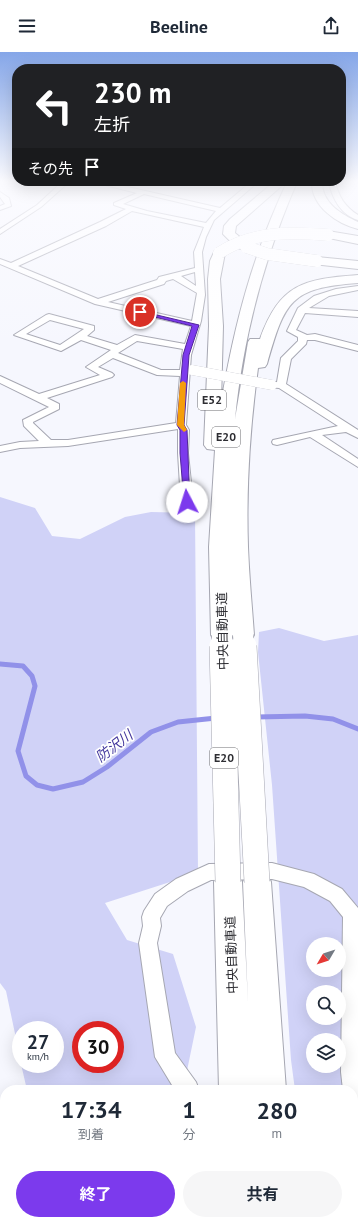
<!DOCTYPE html>
<html lang="ja">
<meta charset="utf-8">
<style>
body{margin:0;font-family:"PT Sans","Noto Sans JP",sans-serif;background:#f6f6f7;color:#1f2937;height:100vh;display:flex;flex-direction:column;font-size:15px;white-space:nowrap}
*{box-sizing:border-box;margin:0}
p{font-size:13px;color:#747a83}
.icon{flex:none;width:22px;height:22px;fill:none;stroke:currentColor;stroke-width:2;stroke-linecap:round;stroke-linejoin:round}
.map{position:relative;flex:1;overflow:hidden}
.drawer{position:absolute;left:0px;top:1033px;width:358px;height:140px;display:flex;flex-direction:column;background:#fff;border-radius:16px 16px 0 0;box-shadow:0 4px 16px #0002}
.drawer>*{flex:none}
.banner{position:absolute;left:12px;top:12px;width:334px;height:122px;border-radius:16px;box-shadow:0 4px 16px #0002;background:#202124;color:#fff;overflow:hidden}
.needle{width:26px;rotate:231deg}
.fabs{position:absolute;left:306px;top:885px;display:grid;gap:8px}
.fabs a{display:grid;place-items:center;width:40px;height:40px;border-radius:50%;background:#fff;box-shadow:0 4px 16px #0002;font-size:20px}
.speed{position:absolute;left:12px;top:969px;display:flex;gap:8px;font-size:20px;font-weight:700;text-align:center}
.speed>*{display:grid;place-content:center;width:52px;height:52px;border-radius:50%;background:#fff;box-shadow:0 4px 16px #0002;line-height:1}
.speed small{font-size:10px;font-weight:400}
.speed .limit{border:6px solid #d22;background:#fff;color:#111}
.pin{position:absolute;display:grid;place-items:center;width:34px;height:34px;color:#fff;margin:-17px;border:2px solid #fff;border-radius:50%;box-shadow:0 1px 4px #0007}
.me{position:absolute;width:44px;margin:-22px;rotate:355deg;stroke-linejoin:round;filter:drop-shadow(0 0 3px #0008)}
.turn{display:flex;align-items:center;gap:14px;height:84px;padding:0 16px;font-size:18px}
.turn .icon{width:52px;height:52px;stroke-width:2.5}
.turn b{display:block;font-size:28px;line-height:34px}
.then{display:flex;align-items:center;height:38px;padding:0 16px;background:#0003;gap:8px;font-size:15px}
.eta{display:flex;justify-content:space-evenly;align-items:center;height:68px;text-align:center}
.eta b{font-size:24px;font-weight:700;line-height:28px}
.cta{display:flex;gap:8px;margin-top:auto;padding:8px 16px}
.cta a{flex:1;height:46px;border-radius:24px;background:#7c3aed;color:#fff;font-size:16px;font-weight:700;line-height:46px;text-align:center}
.cta a+a{background:#f6f6f7;color:#1f2937}
header{display:flex;justify-content:space-between;align-items:center;height:52px;padding:0 16px;background:#fff;font-size:18px;font-weight:700}
.map>svg:first-child{display:block}
</style>
<header><svg class="icon" aria-label="menu" viewBox="0 0 24 24"><path d="M4 6h16M4 12h16M4 18h16"/></svg>Beeline<svg class="icon" aria-label="share" viewBox="0 0 24 24"><path d="M12 15V3M7 8l5-5 5 5M5 13v7h14v-7"/></svg></header>
<div class="map">
<svg width="358" height="1173" viewBox="0 0 358 1173">
<rect width="100%" height="100%" fill="#f6f7fe"/>
<path fill="#d0d2f7" fill-rule="evenodd" d="M0,445L35,456L52,484L80,487L125,465L151,460L195,461L198,821L105,851L127,888L173,902L196,975L183,1038H27L21,1012H55V978H21V1010L6,939L0,931ZM81,978H115V1012H81Z
M279,576L324,589L358,583V1173H348L337,1168H353V1038H295L291,1008L272,733L258,600L259,580ZM313,892H339V918H313ZM313,940H339V966H313ZM313,988H339V1014H313Z"/>
<g fill="none" stroke-linecap="round" stroke-linejoin="round">
<path stroke="#9191e9" stroke-width="5" d="M0,612L23,614L32,624L35,634L18,699L26,724L37,733L53,737L83,730L107,715L151,680L178,670L216,666
M256,665L305,664L333,667L358,677"/>
<defs>
<path id="street" d="M62,130H69L41,155L0,182V177L37,153Z
M93,130H106L220,156L251,130H258L214,168L206,185L202,200L205,243L201,269L191,303L186,373L189,378L188,401L193,450L191,452L187,454L181,450L178,401V377L68,394L20,396L0,400V394L20,390L39,389L24,374L23,368L49,355L0,331V324L39,342L100,323L86,315L111,298L81,288L61,299L14,283L46,263L49,262L94,274V278L87,284L117,293L135,283L185,292L191,274L95,252L0,212V207L11,211L100,170L126,157L114,153V151L137,141ZM144,142L216,159L206,171L147,159L123,152ZM132,159L204,175L194,200L195,216L159,225L157,228L98,247L18,214L106,174ZM195,220L196,234L181,224ZM173,227L197,241L192,269L108,250L164,232L166,229ZM50,268L84,277L60,293L26,282ZM137,289L183,297L180,318H161L118,301ZM113,306L157,323L180,324L176,371L68,388H51L33,371V370L59,357V352L47,346L112,325L114,323L112,321L98,315Z
M329,130H335C339,145 345,155 358,163V168C341,163 332,146 329,130Z
M0,140L9,146L11,154L0,158V154L5,152L0,145Z
M358,234V238L329,244L309,256L358,259V265L305,261L296,278L307,283L315,282L358,293V299L315,288H307L306,292L291,307L286,332L358,378V386L346,380L322,383L358,407V415L310,385L277,393L273,392L272,390L273,388L338,374L279,336L269,335L267,333L269,331L277,330L281,306L298,289V285L287,279L298,256L314,244L336,237Z
M272,811L314,822L342,837L358,856V1107L353,1105V1038H343L341,1020L343,865L330,849L304,835L272,827L211,828L188,839L167,854L160,866L161,874L157,891L175,1001L196,1030L199,1038H175L155,1005L139,891L143,874L142,865L144,859L155,842L176,827L209,812Z
M180,1168H204L203,1173H179Z"/>
<path id="highway" d="M274,130H286L236,174L235,181L252,195L246,199L236,195L223,182L224,174L230,167Z
M287,130H297C264,206 243,285 235,367L248,290L250,287H260C280,232 303,227 358,223V231C290,236 285,249 267,312L265,315L258,316C250,375 246,435 248,495C249,524 252,554 254,583L251,588L243,590L235,588L232,584L230,588L222,590L214,588L211,583L209,495L215,398L207,397L204,393L209,274L208,227L210,209L215,198H223L225,201L220,227L223,274L221,351C235,270 252,205 287,130Z
M312,130H322C322,151 341,162 358,170V177C337,172 311,154 312,130Z
M328,179L358,184V192L324,185L322,183Z
M317,205L358,209V217L313,212L311,209Z
M228,818L238,821L242,830L248,951L243,830L247,821L257,818L267,821L271,830L286,1038H219L214,830L218,821Z
M223,1168H294L295,1173H222Z"/>
</defs>
<use href="#street" stroke="#a6a7b2" stroke-width="2"/>
<use href="#highway" stroke="#a6a7b2" stroke-width="2"/>
<use href="#street" fill="#fff" fill-rule="evenodd"/>
<use href="#highway" fill="#fff" fill-rule="evenodd"/>
<defs>
<path id="street-bridge" d="M192,318L272,333"/>
<path id="highway-bridge-far2" d="M246,195L267,202L317,209
M219,201C253,179 289,180 328,183"/>
<path id="highway-bridge-far1" d="M222,583V595
M243,583L244,595"/>
<path id="highway-bridge" d="M222,594L228,830
M244,594L257,830"/>
</defs>
<use href="#street-bridge" stroke="#a6a7b2" stroke-width="10" stroke-linecap="butt"/>
<use href="#highway-bridge-far2" stroke="#a6a7b2" stroke-width="12" stroke-linecap="butt"/>
<use href="#highway-bridge-far1" stroke="#a6a7b2" stroke-width="21" stroke-linecap="butt"/>
<use href="#highway-bridge" stroke="#a6a7b2" stroke-width="26" stroke-linecap="butt"/>
<use href="#street-bridge" stroke="#fff" stroke-width="10"/>
<use href="#highway-bridge-far2" stroke="#fff" stroke-width="12"/>
<use href="#highway-bridge-far1" stroke="#fff" stroke-width="20"/>
<use href="#highway-bridge" stroke="#fff" stroke-width="25"/>
</g>
<linearGradient id="sky" x2="0" y2="1"><stop stop-color="#85a6e8"/><stop offset="0.44" stop-color="#fbfbff"/><stop offset="1" stop-color="#fbfbff" stop-opacity="0"/></linearGradient>
<rect width="358" height="294" fill="url(#sky)"/>
<path fill="#7c3aed" stroke="#51269a" d="M140,259L199,273L189,303L184,373L187,378L190,452L184,450L180,401V378L177,373L183,303L192,274L138,261Z"/>
<path fill="#f59e0b" d="M183,329L186,331L184,373L187,378L184,380L177,373L180,331Z"/>
<g text-anchor="middle" stroke-width="3.5" stroke-linejoin="round" paint-order="stroke">
<g fill="#fff" stroke="#6d6d70" stroke-width="1">
<rect x="198" y="338" width="28" height="20" rx="3"/>
<rect x="212" y="375" width="28" height="20" rx="3"/>
<rect x="210" y="696" width="28" height="20" rx="3"/>
</g>
<g font-size="12" font-weight="bold" fill="#2e2e33">
<text x="212" y="352">E52</text>
<text x="226" y="389">E20</text>
<text x="224" y="710">E20</text>
</g>
<g font-size="13" fill="#2e2e33" stroke="#fff">
<text transform="translate(222 579) rotate(-91)" y="5">中央自動車道</text>
<text transform="translate(231 903) rotate(-92)" y="5">中央自動車道</text>
</g>
<g font-size="14" font-style="italic" fill="#44389d" stroke="#fff">
<text transform="translate(114 694) rotate(-37)" y="5">防沢川</text>
</g>
</g>
</svg>
<div class="fabs">
<a><svg class="needle" viewBox="-14 -14 28 28"><path d="M0-13l5 13h-10z" fill="#e53935"/><path d="M0 13l5-13h-10z" fill="#747a83"/></svg></a>
<a><svg class="icon" aria-label="search" viewBox="0 0 24 24"><circle cx="10" cy="10" r="6"/><path d="M15 15l6 6"/></svg></a>
<a><svg class="icon" aria-label="layers" viewBox="0 0 24 24"><path d="M12 4l9 5-9 5-9-5zM3 14l9 5 9-5"/></svg></a>
</div>
<div class="speed"><div>27<small>km/h</small></div><div class="limit">30</div></div>
<div class="pin" style="left:140px;top:260px;background:#d93025"><svg class="icon" aria-label="arrive" viewBox="0 0 24 24"><path d="M6 21V4h12l-3 4 3 4H6"/></svg></div>
<svg class="me" style="left:187px;top:450px" viewBox="-20 -20 40 40"><circle r="19" fill="#fff"/><path d="M0-13L10 11 0 6-10 11z" fill="#7c3aed"/></svg>
<div class="banner">
<div class="turn"><svg class="icon" aria-label="left" viewBox="0 0 24 24"><path d="M17 20v-9H6M10 6l-5 5 5 5"/></svg><div><b>230 m</b>左折</div></div>
<div class="then">その先<svg class="icon" aria-label="arrive" viewBox="0 0 24 24"><path d="M6 21V4h12l-3 4 3 4H6"/></svg></div>
</div>
<section class="drawer">
<div class="eta">
<div><b>17:34</b><p>到着</p></div>
<div><b>1</b><p>分</p></div>
<div><b>280</b><p>m</p></div>
</div>
<div class="cta"><a>終了</a><a>共有</a></div>
</section>
</div>
